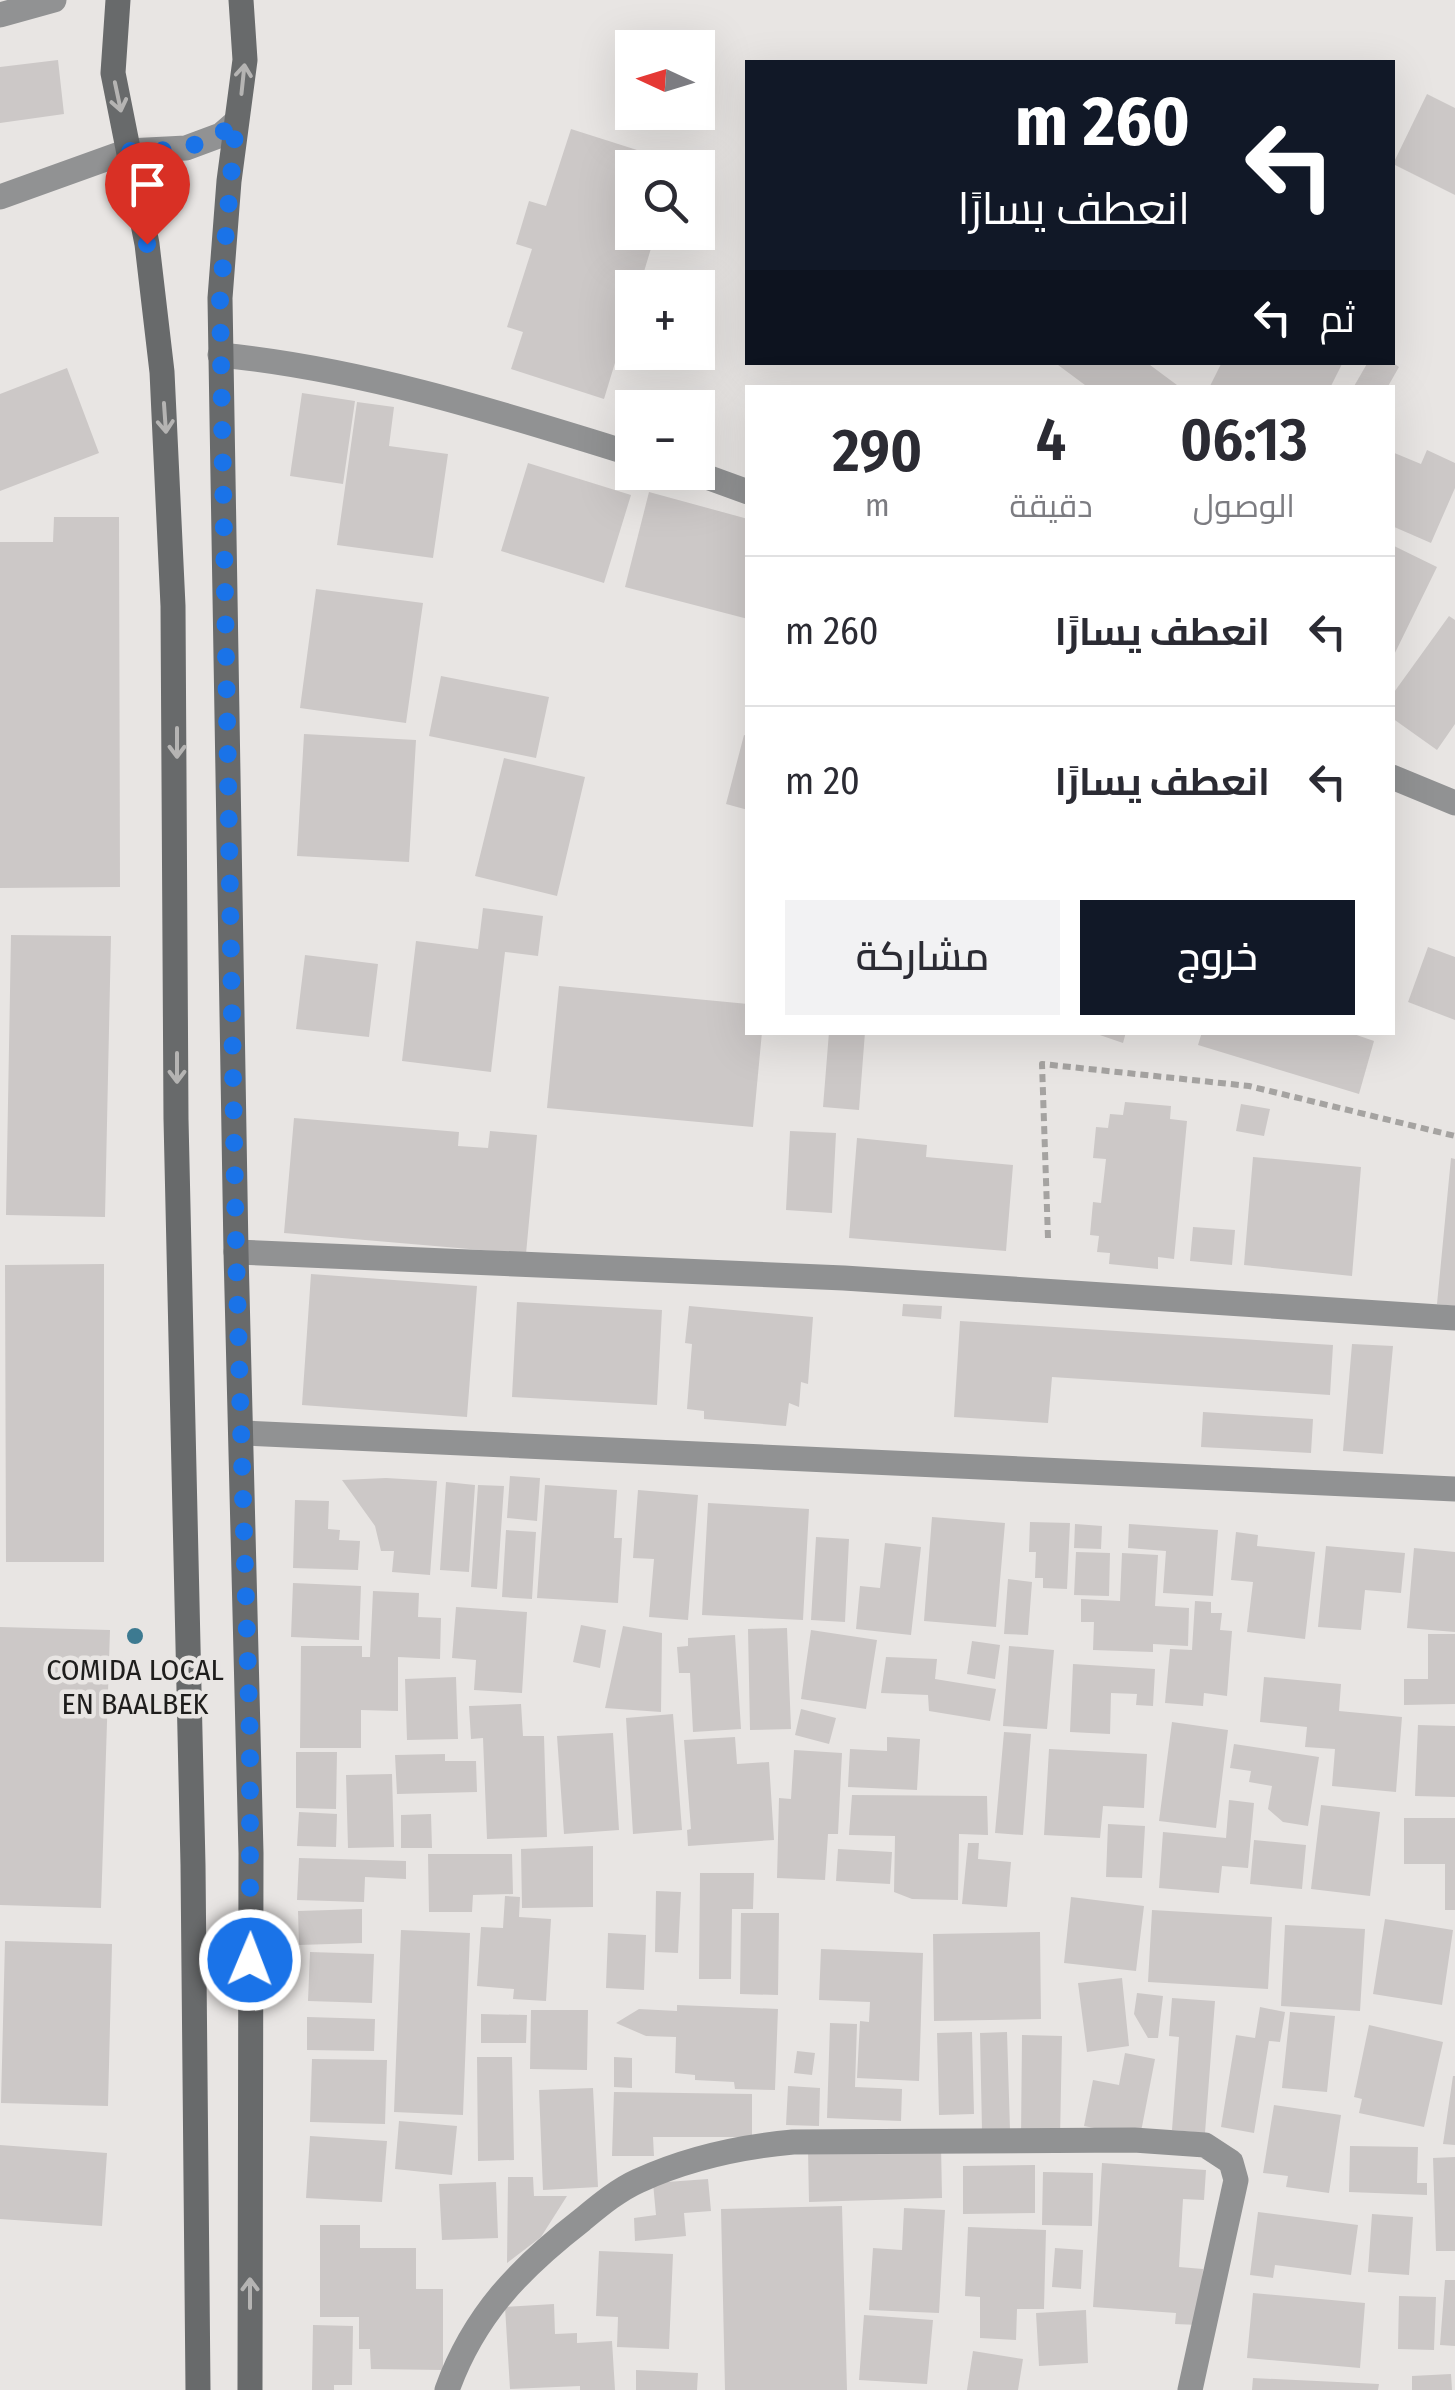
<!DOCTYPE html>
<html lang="ar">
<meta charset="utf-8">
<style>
body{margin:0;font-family:"Fira Sans Condensed",Cairo,sans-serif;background:#f2f2f3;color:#2b2b33;direction:rtl;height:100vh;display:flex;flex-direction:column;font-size:38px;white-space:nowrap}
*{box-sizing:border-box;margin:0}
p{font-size:32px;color:#7c7c81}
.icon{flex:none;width:55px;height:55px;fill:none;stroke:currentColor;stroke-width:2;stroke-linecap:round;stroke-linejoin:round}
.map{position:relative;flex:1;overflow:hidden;direction:ltr}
.side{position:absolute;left:745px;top:385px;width:650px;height:650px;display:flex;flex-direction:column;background:#fff;border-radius:0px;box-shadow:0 10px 40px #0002;direction:rtl}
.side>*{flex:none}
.banner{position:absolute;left:745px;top:60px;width:650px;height:305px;border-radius:0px;box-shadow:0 10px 40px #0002;direction:rtl;background:#111827;color:#fff;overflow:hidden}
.needle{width:65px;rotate:274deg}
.buttons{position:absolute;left:615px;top:30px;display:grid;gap:20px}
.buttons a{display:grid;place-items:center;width:100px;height:100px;border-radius:0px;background:#fff;box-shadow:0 10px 40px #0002;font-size:50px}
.pin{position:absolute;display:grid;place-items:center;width:85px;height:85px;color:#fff;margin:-102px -42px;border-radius:50% 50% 50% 0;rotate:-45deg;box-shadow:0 0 10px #0007}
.pin .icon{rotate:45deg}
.me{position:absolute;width:110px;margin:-55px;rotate:1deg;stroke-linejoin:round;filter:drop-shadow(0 0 8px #0008)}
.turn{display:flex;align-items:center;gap:35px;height:210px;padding:0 40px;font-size:45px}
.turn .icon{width:130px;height:130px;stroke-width:2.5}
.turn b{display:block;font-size:70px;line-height:85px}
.then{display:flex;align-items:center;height:95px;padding:0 40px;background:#0003;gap:20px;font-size:38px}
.eta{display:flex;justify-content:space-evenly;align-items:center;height:170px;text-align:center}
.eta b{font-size:60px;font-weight:600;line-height:70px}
.action{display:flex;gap:20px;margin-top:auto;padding:20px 40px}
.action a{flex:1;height:115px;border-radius:0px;background:#111827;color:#fff;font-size:40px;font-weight:600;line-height:115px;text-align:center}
.action a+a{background:#f2f2f3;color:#2b2b33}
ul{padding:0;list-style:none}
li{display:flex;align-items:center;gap:30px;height:150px;padding:0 40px;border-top:2px solid #e1e1e2}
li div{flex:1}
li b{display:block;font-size:38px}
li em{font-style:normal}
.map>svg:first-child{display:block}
</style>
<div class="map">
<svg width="1455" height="2390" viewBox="0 0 1455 2390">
<rect width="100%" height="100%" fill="#e8e5e3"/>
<path fill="#ccc8c7" d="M58,60L64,114L0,123V67Z
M1427,94L1455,108V195L1393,164Z
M571,129L678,163L677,168H632V232H656L639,288H632V307L604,399L511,369L523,332L507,327L532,249L516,244L529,201L546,206Z
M1054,362H1146L1181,388H1089Z
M1222,362H1343L1330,388H1209Z
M1368,362H1392L1399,367L1387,388H1353Z
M67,368L99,453L0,491V394Z
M302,393L355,401L343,484L290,476Z
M357,402L394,407L389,446L448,454L433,558L337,545Z
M1427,450L1455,463V488L1431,543L1392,526V452L1421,464Z
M528,463L631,495L604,583L501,551Z
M649,492L748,519V619L625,587Z
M54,517H119L120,887L0,888V542H53Z
M1392,545L1437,567L1392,659Z
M316,589L423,603L406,723L300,708Z
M1449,616L1455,620V724L1437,750L1392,718V695Z
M441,676L549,697L536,758L429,736Z
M304,734L416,740L409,862L297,856Z
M744,735L748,736V810L726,804Z
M504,758L585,777L557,896L475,876Z
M483,908L543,916L538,956L505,952L491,1072L402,1061L416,941L478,949Z
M11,935L111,936L105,1217L6,1215Z
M1428,947L1455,957V1020L1408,1002Z
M305,955L378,964L369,1037L296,1029Z
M559,986L748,1004V1032H762L753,1127L547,1108Z
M829,1032H865L859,1110L823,1107Z
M1091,1032H1126L1123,1043Z
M1202,1032H1348L1374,1041L1359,1094L1198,1045Z
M1125,1102L1171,1106L1170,1119L1187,1121L1174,1259L1158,1257V1269L1109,1264L1110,1253L1097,1252L1099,1236L1090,1235L1093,1202L1101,1203L1106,1159L1093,1158L1096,1127L1108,1128L1110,1114L1123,1115Z
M1241,1104L1270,1109L1264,1136L1236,1131Z
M294,1118L459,1132L458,1146L488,1148L490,1131L537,1135L526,1254L284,1233Z
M790,1131L836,1133L832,1213L786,1210Z
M857,1138L927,1145L926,1157L1013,1165L1006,1251L849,1238Z
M1253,1157L1361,1167L1352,1276L1244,1265Z
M1451,1158L1455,1159V1306L1437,1304Z
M1193,1227L1235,1230L1232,1265L1190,1261Z
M104,1264V1562H6L5,1265Z
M311,1274L477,1286L467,1417L302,1405Z
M517,1302L662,1310L657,1405L512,1397Z
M903,1304L942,1306L941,1319L902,1316Z
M689,1306L813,1317L808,1384L801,1382L799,1407L789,1403L786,1426L704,1419V1411L687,1409L692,1344L685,1343Z
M960,1321L1333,1345L1330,1395L1052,1377L1048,1423L954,1417Z
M1352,1344L1393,1346L1383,1454L1343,1451Z
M1203,1412L1313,1419L1311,1453L1201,1447Z
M510,1476L540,1478L537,1521L507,1518Z
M386,1478L437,1481L430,1575L392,1572L394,1551H381L375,1526L342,1480Z
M446,1482L475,1485L469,1572L440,1570Z
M478,1485L504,1486L497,1589L471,1587Z
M545,1485L617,1490L614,1538H622L618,1603L537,1598Z
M638,1490L698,1495L688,1620L649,1617L654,1559L633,1558Z
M295,1500L329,1501L328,1529L340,1530L339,1540L360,1541L358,1570L293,1568Z
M708,1503L809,1509L803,1620L702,1615Z
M932,1517L1005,1523L996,1627L924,1621Z
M1030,1522L1070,1523L1067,1589L1043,1588V1578H1035L1036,1552H1029Z
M1075,1524L1102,1526L1101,1549L1074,1548Z
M1129,1524L1218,1530L1213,1596L1163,1593L1166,1551L1128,1548Z
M506,1530L536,1532L532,1599L502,1597Z
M1236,1532L1258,1535L1257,1546L1315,1552L1305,1639L1247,1632L1253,1582L1231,1580Z
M816,1537L849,1539L845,1622L811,1620Z
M885,1543L921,1547L911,1635L856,1629L860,1586L880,1588Z
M1326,1546L1405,1553L1401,1593L1365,1590L1361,1630L1318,1627Z
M1414,1548L1455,1552V1632L1407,1628Z
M1076,1552L1110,1553L1109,1596L1074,1595Z
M1122,1553L1158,1555L1155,1606L1189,1608L1188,1646L1153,1644V1652L1093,1650L1094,1622H1081V1599L1120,1601Z
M1008,1579L1032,1582L1028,1635L1004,1634Z
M293,1583L361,1586L359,1640L291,1637Z
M373,1591L419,1593L418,1617L441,1618L440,1659L398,1657V1711L361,1710V1748H300L301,1646H362V1657H370Z
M1195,1601L1211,1602V1613H1222L1220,1630L1232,1631L1227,1696L1204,1693L1203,1706L1165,1703L1170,1649L1192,1650Z
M456,1607L527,1612L522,1693L474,1690L476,1660L452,1658Z
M581,1625L606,1630L600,1668L573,1662Z
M623,1626L662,1633L661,1712L605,1708Z
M0,1627L110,1630L101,1908L0,1905Z
M787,1628L791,1729L750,1730L748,1629Z
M811,1630L877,1640L866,1709L801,1699Z
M1428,1634H1455V1704L1404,1705V1679H1428Z
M735,1635L741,1729L693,1732L690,1673H679L677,1647L688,1646V1638Z
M972,1641L1000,1645L995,1679L967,1674Z
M1009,1646L1054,1650L1047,1729L1003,1726Z
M886,1657L937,1659L935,1679L996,1689L990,1721L929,1711L928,1695L881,1693Z
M1073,1664L1155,1669L1153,1706L1136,1705L1137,1694L1111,1693L1110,1734L1070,1732Z
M456,1677L458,1739L407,1740L405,1679Z
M1264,1677L1341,1684L1339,1711L1402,1717L1396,1792L1332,1786L1335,1749L1305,1747L1307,1727L1260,1722Z
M521,1704L523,1736H544L547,1837L487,1839L483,1738L471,1739L469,1706Z
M801,1709L836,1718L829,1744L795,1735Z
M673,1714L682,1830L633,1834L626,1718Z
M1172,1722L1228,1730L1216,1828L1159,1821Z
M1418,1725L1455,1726V1797L1415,1796Z
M1004,1732L1031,1734L1023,1835L995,1833Z
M613,1733L619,1830L564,1834L557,1736Z
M735,1737L737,1764L769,1762L774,1840L688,1846L687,1830L691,1829L684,1740Z
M887,1737L920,1739L917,1790L848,1787L850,1749L887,1751Z
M1234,1744L1319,1757L1308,1826L1283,1822L1268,1809L1272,1786L1249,1782L1251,1771L1230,1768Z
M1049,1749L1147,1754L1144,1808L1103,1806L1100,1838L1044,1835Z
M794,1750L842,1753L838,1834H828L825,1880L777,1878L779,1798L791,1799Z
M296,1752H337L336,1809L296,1808Z
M445,1754V1761H476L477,1792L397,1794L395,1755Z
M392,1774L394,1847L348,1848L346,1775Z
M852,1795L987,1796L988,1835L959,1834L958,1900L912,1899L894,1892L895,1836L849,1835Z
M1229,1800L1254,1803L1248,1868L1222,1866L1219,1893L1159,1888L1163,1832L1226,1838Z
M1321,1805L1380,1812L1370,1896L1311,1889Z
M299,1812L337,1814L336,1847L297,1846Z
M431,1814L432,1848H401V1815Z
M1404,1818H1455V1910H1445V1864H1404Z
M1108,1824L1145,1826L1142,1878L1106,1877Z
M1254,1840L1306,1845L1302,1889L1250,1884Z
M968,1843H979L978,1859L1011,1862L1007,1907L962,1904Z
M593,1846V1907L522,1908L521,1849Z
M838,1849L892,1852L890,1884L836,1881Z
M428,1854H512L513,1894L473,1895L472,1912H429Z
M299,1858L406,1861V1879L365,1877L364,1902L297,1900Z
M700,1873H754L753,1909H732L731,1979H699Z
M656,1891L681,1892L678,1953L655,1952Z
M505,1896L520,1897L519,1917L551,1919L546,2001L513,1999L514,1989L477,1986L481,1927L503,1928Z
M1071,1897L1144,1906L1136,1971L1064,1963Z
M362,1909V1943L299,1945L298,1911Z
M1152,1910L1272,1917L1268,1989L1148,1982Z
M741,1913H779L778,1995L740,1994Z
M1385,1919L1453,1930L1442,2005L1373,1994Z
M1285,1925L1365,1929L1360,2011L1281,2006Z
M401,1930L470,1933L463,2115L394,2112Z
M1040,1932L1041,2019L934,2021L933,1934Z
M608,1933L646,1935L644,1990L606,1988Z
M5,1941L112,1944L108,2106L1,2103Z
M821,1949L923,1953L919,2081L857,2078L860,2021L869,2022L870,2002L819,2000Z
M310,1952L374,1954L372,2003L308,2001Z
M1122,1978L1129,2046L1087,2052L1078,1983Z
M1137,1993L1163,1996L1158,2038H1148L1134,2014Z
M1172,1998L1215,2001L1205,2133L1172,2130L1179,2037L1169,2036Z
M677,2005L778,2009L775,2090L735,2089L734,2082L695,2080V2075L675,2073L676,2037L646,2036L616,2023L639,2009L677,2011Z
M1260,2007L1285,2012L1280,2042L1269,2041L1254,2133L1221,2127L1236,2035L1255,2038Z
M531,2010H588L587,2070L530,2069Z
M1290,2012L1335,2016L1327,2092L1282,2088Z
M481,2014L527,2015L526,2043H481Z
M307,2017L375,2019L374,2051L307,2050Z
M830,2023L857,2024L855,2087L902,2089L901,2121L827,2118Z
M1369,2025L1443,2042L1424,2127L1359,2113L1362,2099L1354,2097Z
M972,2032L974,2114L939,2115L937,2033Z
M1007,2032L1010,2130L982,2131L980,2033Z
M1022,2035L1062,2036L1060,2139L1021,2138Z
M797,2051L815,2053L812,2075L794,2073Z
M1125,2053L1155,2059L1140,2137L1084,2126L1093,2080L1119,2085Z
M477,2057H512L514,2160L478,2161Z
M614,2057L632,2058V2088L614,2087Z
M312,2059L387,2060L385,2124L310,2122Z
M1453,2076H1455V2145L1443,2144Z
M788,2086L820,2088L819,2126L786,2125Z
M593,2088L598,2187L543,2190L539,2090Z
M614,2092L752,2094V2137H653L654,2156H612Z
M1274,2105L1341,2115L1329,2193L1286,2187L1288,2176L1263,2173Z
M399,2121L457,2126L452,2175L395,2169Z
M310,2136L387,2141L382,2202L306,2198Z
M0,2145L107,2153L102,2226L0,2219Z
M941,2145L942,2198L809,2202L808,2149Z
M1350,2146L1418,2147L1417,2183H1427V2195L1349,2192Z
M1455,2157V2251H1436L1433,2158Z
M1102,2163L1206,2170L1204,2200L1183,2199L1179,2267L1203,2269L1199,2325L1175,2324L1176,2313L1093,2307Z
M1035,2165V2213L963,2214V2166Z
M1043,2172L1093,2173L1092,2226L1042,2225Z
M508,2177H533L534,2196H567L541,2237L507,2263Z
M708,2179L711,2211L684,2213L686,2236L635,2241L634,2218L656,2215L653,2183Z
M496,2182L498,2238L442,2240L439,2184Z
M842,2206L847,2390H725L721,2209Z
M904,2208L945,2210L939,2313L869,2310L873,2248L902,2250Z
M1258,2212L1358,2225L1351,2275L1275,2265L1273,2278L1250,2275Z
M1372,2214L1413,2217L1409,2275L1368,2272Z
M320,2225H360V2248H416V2289H443V2370L371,2369L370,2349H359V2317H320Z
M968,2227L1046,2230L1044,2309H1017L1016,2340L980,2338V2297L965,2296Z
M1055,2248L1083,2250L1081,2289L1052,2287Z
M599,2251L673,2254L669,2349L617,2347L618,2317L596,2316Z
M1445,2280H1455V2346L1440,2345Z
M1253,2293L1365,2303L1360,2368L1247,2358Z
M1399,2296L1436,2297L1434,2350L1398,2349Z
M554,2304L555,2334L577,2333V2343L612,2341L615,2390H580V2386L510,2389L505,2307Z
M1086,2310L1088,2363L1039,2366L1036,2313Z
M864,2315L933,2320L927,2384L859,2380Z
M313,2325L353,2326L352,2385H334V2390H312Z
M973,2351L1023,2359L1018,2390H967Z
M636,2370L698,2373L697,2390H636Z
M1451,2374L1452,2390H1412V2376Z
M1253,2378L1379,2384L1378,2390H1252Z"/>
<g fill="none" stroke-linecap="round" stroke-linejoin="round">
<path stroke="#a5a3a1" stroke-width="6" stroke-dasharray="8 5" stroke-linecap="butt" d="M1048,1238L1042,1064L1249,1086L1455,1136"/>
<path stroke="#919293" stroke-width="25" d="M0,15L54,0
M0,197L128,151L186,148L221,135L236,122
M220,355C362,369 497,412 632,454
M693,472L748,492
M1392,777L1455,803
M236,1252L844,1278L1455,1318
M243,1433L1455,1489
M447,2390C474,2315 520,2268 582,2220C599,2206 618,2190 638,2181C688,2158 739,2147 793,2142L1134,2140L1205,2145L1231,2162L1236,2180L1190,2390"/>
<path stroke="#686a6b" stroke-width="25" d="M118,0L113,73L147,244L162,372L173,606L176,1119L193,1865L198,2390
M241,0L245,60L229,181L220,298L236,1252L251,1853L250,2390"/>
</g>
<defs><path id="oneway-shaft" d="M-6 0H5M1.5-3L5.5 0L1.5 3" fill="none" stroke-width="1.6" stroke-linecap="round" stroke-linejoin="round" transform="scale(2.5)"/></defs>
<g stroke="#b5b4b3">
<use href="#oneway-shaft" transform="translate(243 79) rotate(-84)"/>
<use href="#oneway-shaft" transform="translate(118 97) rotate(78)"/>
<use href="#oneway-shaft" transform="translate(165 418) rotate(86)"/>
<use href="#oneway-shaft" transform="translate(177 743) rotate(90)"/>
<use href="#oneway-shaft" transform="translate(177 1068) rotate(90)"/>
<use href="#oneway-shaft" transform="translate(250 2293) rotate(-90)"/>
</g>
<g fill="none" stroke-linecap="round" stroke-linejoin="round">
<path stroke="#1a73e8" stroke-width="18" stroke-dasharray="0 32.4" d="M147,244L128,151C168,152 205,149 236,122L220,298L236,1252L250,1742V1960"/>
</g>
<circle fill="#3d7a91" stroke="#e8e5e3" stroke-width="4" cx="135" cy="1636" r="10"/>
<g text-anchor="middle" stroke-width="9" stroke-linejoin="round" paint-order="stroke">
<g font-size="30" fill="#1e1d1c" stroke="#e8e5e3">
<text x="135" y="1680">COMIDA LOCAL<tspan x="135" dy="34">EN BAALBEK</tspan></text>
</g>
</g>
</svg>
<div class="buttons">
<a><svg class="needle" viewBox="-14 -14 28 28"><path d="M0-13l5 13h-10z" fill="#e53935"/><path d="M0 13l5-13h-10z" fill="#7c7c81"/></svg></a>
<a><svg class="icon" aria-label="search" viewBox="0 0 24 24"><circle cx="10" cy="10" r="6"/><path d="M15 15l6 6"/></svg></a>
<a>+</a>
<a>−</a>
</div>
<div class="pin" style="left:147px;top:244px;background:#d93025"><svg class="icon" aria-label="arrive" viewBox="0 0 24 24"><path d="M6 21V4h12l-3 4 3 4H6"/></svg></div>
<svg class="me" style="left:250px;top:1960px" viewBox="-20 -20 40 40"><circle r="17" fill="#1a73e8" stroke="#fff" stroke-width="3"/><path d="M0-11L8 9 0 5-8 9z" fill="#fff"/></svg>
<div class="banner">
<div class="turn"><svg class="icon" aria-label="left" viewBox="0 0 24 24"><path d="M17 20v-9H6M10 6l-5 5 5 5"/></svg><div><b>260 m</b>انعطف يسارًا</div></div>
<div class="then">ثم<svg class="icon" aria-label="left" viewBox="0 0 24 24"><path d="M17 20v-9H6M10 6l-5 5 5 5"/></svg></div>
</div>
<section class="side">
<div class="eta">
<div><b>06:13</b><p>الوصول</p></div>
<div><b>4</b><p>دقيقة</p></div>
<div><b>290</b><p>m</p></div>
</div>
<ul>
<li><svg class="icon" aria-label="left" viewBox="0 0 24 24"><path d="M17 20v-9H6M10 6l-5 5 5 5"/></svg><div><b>انعطف يسارًا</b></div><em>260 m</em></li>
<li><svg class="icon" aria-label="left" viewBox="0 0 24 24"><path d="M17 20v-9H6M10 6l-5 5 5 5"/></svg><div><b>انعطف يسارًا</b></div><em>20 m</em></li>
</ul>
<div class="action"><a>خروج</a><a>مشاركة</a></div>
</section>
</div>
